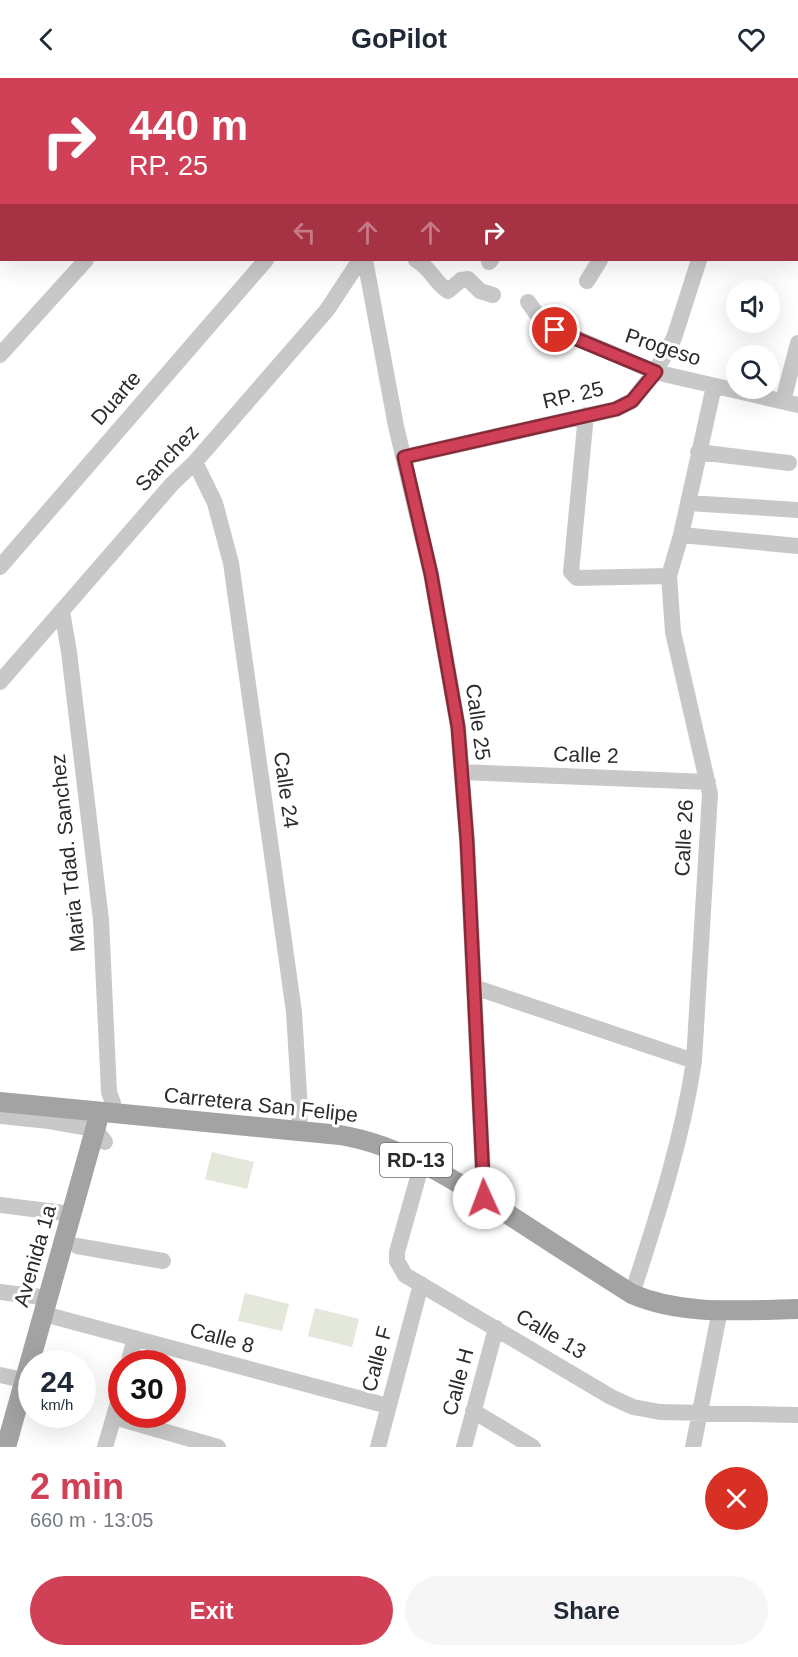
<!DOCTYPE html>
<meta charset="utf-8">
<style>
body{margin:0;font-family:Arial,sans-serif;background:#f6f6f7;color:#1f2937;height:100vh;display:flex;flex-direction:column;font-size:22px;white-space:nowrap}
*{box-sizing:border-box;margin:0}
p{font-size:20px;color:#747a83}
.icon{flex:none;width:33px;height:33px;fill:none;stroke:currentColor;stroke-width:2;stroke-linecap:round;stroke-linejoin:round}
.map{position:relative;height:1369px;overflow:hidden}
.details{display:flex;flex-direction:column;background:#fff;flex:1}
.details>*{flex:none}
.banner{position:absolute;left:0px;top:0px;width:798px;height:183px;box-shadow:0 6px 24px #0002;background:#d04056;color:#fff;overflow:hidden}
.tools{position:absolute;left:726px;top:201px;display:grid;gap:12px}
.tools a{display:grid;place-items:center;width:54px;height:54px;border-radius:50%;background:#fff;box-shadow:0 6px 24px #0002;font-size:30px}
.speed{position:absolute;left:18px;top:1272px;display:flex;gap:12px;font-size:30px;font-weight:700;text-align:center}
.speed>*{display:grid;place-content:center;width:78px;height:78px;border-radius:50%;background:#fff;box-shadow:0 6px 24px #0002;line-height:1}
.speed small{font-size:15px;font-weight:400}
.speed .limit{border:9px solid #d22;background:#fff;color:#111}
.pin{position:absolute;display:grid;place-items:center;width:51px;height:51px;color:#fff;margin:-26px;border:3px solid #fff;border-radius:50%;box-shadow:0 2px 6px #0007}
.me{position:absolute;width:66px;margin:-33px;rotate:358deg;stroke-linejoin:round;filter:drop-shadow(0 0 4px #0008)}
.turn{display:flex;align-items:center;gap:21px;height:126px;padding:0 30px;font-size:27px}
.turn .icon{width:78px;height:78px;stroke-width:2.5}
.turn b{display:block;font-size:42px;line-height:51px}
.lanes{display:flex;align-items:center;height:57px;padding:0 30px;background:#0003;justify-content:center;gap:30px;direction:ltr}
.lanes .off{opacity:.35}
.round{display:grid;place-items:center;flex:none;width:63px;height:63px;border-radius:32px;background:#f6f6f7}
.overview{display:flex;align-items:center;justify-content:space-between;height:102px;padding:0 30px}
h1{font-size:36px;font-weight:800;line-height:45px;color:#d04056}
.action{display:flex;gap:12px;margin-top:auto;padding:12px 30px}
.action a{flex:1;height:69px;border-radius:36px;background:#d04056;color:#fff;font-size:24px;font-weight:800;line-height:69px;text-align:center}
.action a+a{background:#f6f6f7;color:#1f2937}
header{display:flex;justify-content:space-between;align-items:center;height:78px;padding:0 30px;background:#fff;font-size:27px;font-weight:800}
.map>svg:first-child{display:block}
</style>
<header><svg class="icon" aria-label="back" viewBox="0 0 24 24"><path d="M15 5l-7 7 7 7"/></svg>GoPilot<svg class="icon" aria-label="heart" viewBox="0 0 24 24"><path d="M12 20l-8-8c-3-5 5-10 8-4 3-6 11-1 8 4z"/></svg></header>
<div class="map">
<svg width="798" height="1369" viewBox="0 0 798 1369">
<rect width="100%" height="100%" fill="#fff"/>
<path fill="#e3e8da" d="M212,1074L254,1084L247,1111L205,1101Z
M245,1215L289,1226L282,1253L238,1243Z
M315,1230L359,1241L352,1269L308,1258Z"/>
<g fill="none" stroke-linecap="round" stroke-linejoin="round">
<path stroke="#c8c8c8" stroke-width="16" d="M482,0L484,2
M302,2L303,0
M423,2L425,0
M606,2V0
M796,153H798
M365,182L396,348L431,496L458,649L467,763L484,1120
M416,182C431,190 434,204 448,213L461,202L468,201L480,213L493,217
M489,184L491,182
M587,203L600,182
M528,224L544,246L655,294L798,327
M0,277L86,182
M783,323L798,265
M586,337L571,494L577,500L669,498
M698,374L789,385
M404,379L616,331L632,323L655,294L674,260L699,182
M195,384L215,425L231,485L294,934L300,1032L299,1054
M688,425L798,432
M681,457L798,468
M0,489L266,182
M62,533L69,574L101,842L109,1014L113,1025V1036
M0,604L172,406L195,384L327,232L360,182
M462,694L708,704
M474,909L694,983
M0,1038L49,1043L95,1051L105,1064
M422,1085L397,1174V1183L405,1197L611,1319L633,1329L660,1334L798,1337
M0,1127L72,1136
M77,1168L163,1183
M0,1214L49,1220
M632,1216C657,1139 682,1063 694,983L710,716L673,554L669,498L681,457L714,308
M44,1236L388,1328
M128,1286L135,1260
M0,1297L24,1302
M473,1333L533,1369
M114,1339L218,1369
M105,1369L122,1311
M378,1369L421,1206
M464,1369L496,1250
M693,1369L720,1232"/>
<path stroke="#a3a3a3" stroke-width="20" d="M0,1024L340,1057C406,1068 464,1108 520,1144C557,1168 594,1192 632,1216C683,1238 743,1232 798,1231
M6,1369L100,1034"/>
</g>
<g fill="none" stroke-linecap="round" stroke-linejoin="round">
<defs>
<path id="route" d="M484,1120L467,763L458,649L431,496L404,379L616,331L632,323L656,294L555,252"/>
</defs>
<use href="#route" stroke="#872a38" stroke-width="15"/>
<use href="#route" stroke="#d04056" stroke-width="10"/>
</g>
<g text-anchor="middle" stroke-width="6" stroke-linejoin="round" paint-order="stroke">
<rect fill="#fff" stroke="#6b6b6b" stroke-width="1.5" x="380" y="1065" width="72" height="34" rx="4.5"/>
<g font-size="20" font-weight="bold" fill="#2b2b2b">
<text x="416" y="1089">RD-13</text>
</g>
<g font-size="21" fill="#2b2b2b" stroke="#fff">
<text transform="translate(663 269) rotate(18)" y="7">Progeso</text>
<text transform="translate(573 317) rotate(-13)" y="7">RP. 25</text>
<text transform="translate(116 320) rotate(-49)" y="7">Duarte</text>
<text transform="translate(167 380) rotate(-47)" y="7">Sanchez</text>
<text transform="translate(478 644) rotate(82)" y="7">Calle 25</text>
<text transform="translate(586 677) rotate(2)" y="7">Calle 2</text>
<text transform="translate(286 712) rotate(82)" y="7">Calle 24</text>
<text transform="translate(684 760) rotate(-87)" y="7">Calle 26</text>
<text transform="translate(68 775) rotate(-96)" y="7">Maria Tdad. Sanchez</text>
<text transform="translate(261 1027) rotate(6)" y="7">Carretera San Felipe</text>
<text transform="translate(35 1178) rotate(-74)" y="7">Avenida 1a</text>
<text transform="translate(551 1256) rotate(31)" y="7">Calle 13</text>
<text transform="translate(222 1260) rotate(15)" y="7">Calle 8</text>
<text transform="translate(377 1281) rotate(-75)" y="7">Calle F</text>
<text transform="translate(458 1304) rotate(-75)" y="7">Calle H</text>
</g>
</g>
</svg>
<div class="tools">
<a><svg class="icon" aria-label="sound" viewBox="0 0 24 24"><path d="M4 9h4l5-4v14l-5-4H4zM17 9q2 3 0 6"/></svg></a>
<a><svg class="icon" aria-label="search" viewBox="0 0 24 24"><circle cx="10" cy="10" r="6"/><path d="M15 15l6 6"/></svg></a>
</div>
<div class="speed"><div>24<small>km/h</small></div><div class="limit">30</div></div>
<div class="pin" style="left:555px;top:252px;background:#d93025"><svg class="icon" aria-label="arrive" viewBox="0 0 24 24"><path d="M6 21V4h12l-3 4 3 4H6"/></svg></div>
<svg class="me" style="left:484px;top:1120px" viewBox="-20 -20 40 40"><circle r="19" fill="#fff"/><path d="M0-13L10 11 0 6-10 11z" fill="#d04056"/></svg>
<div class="banner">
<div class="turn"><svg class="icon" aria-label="right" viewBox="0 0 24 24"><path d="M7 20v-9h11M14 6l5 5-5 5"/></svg><div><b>440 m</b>RP. 25</div></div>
<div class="lanes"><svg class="icon off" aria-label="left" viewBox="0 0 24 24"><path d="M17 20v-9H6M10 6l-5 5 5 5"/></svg><svg class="icon off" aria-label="ahead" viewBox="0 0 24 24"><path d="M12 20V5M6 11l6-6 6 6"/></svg><svg class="icon off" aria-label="ahead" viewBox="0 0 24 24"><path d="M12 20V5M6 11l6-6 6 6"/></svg><svg class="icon" aria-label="right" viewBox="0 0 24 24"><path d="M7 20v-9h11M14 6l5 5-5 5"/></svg></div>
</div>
</div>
<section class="details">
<div class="overview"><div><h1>2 min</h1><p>660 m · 13:05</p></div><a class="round" style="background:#d93025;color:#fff"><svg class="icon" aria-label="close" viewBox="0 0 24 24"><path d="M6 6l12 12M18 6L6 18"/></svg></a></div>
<div class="action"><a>Exit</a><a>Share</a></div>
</section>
